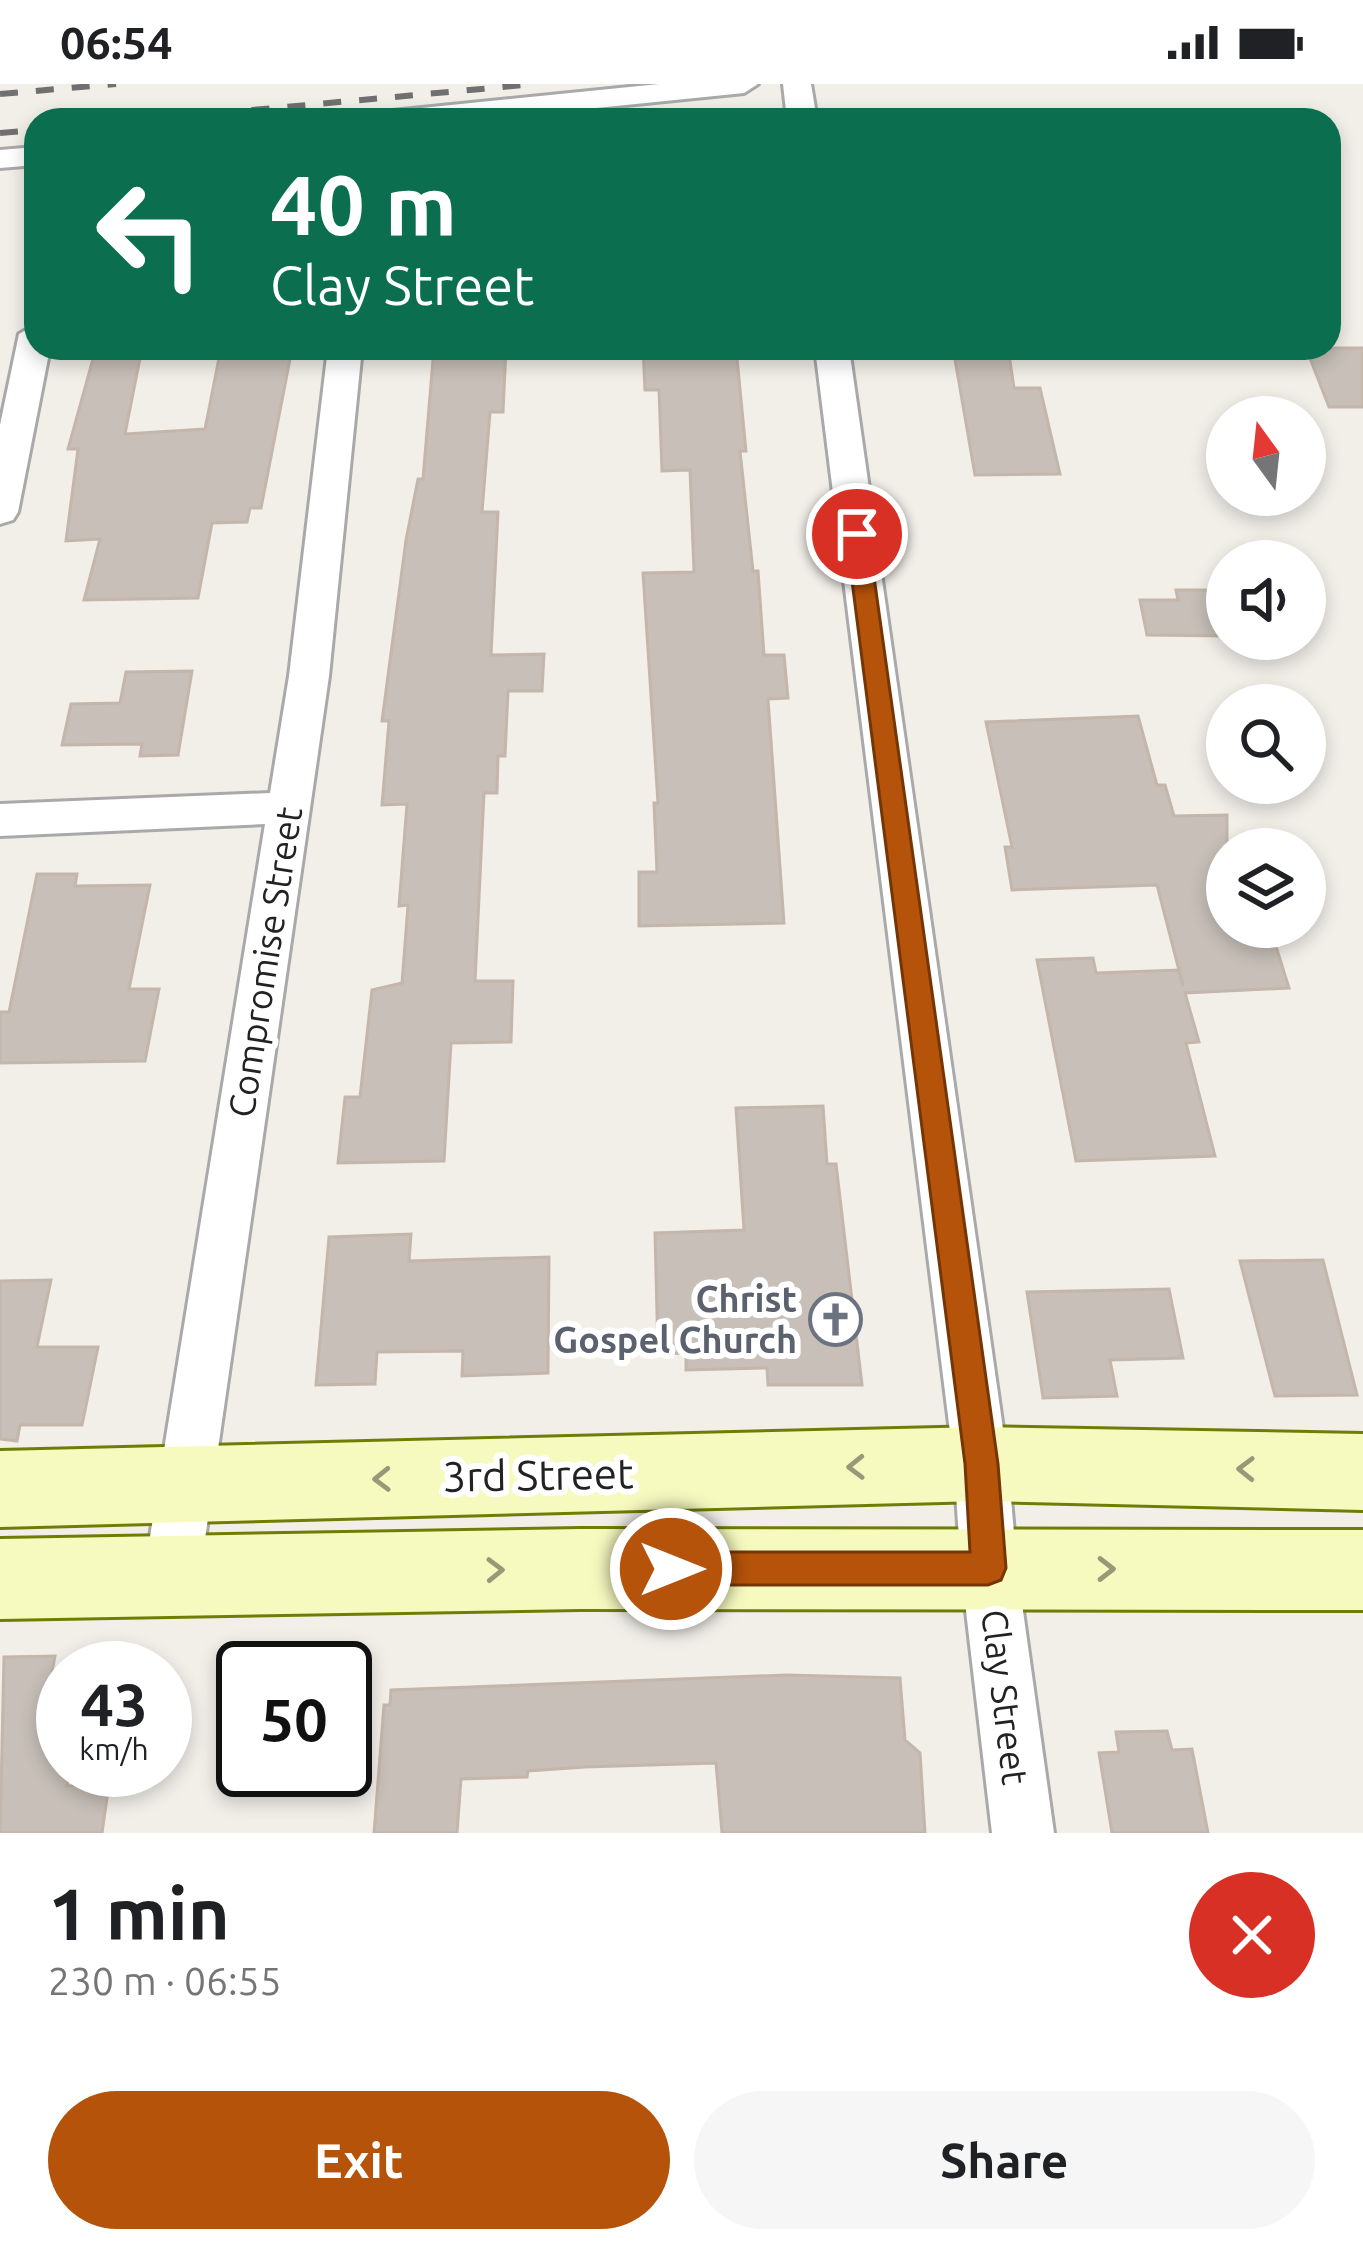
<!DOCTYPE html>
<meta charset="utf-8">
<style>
body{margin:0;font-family:Ubuntu,sans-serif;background:#f6f6f6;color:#202124;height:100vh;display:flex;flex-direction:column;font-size:45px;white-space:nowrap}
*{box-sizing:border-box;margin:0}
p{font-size:39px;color:#757577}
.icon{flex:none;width:66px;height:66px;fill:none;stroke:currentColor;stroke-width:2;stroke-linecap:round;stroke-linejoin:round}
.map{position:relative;height:1749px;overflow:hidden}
.drawer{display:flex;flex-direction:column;background:#fff;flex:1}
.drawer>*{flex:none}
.hud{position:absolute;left:24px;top:24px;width:1317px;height:252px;border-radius:36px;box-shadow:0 6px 18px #0003;background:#0b6e4f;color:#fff;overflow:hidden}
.needle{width:78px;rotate:345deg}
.buttons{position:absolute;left:1206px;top:312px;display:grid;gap:24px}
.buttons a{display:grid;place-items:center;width:120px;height:120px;border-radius:50%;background:#fff;box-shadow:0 6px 18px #0003;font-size:60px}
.speed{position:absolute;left:36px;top:1557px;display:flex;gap:24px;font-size:60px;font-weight:700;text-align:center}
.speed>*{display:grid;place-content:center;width:156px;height:156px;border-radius:50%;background:#fff;box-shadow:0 6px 18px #0003;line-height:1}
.speed small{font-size:30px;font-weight:400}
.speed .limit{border:6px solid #111;border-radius:18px;background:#fff;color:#111}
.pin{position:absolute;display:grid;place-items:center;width:102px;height:102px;color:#fff;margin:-51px;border:6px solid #fff;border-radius:50%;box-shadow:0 3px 12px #0007}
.me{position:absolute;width:132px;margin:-66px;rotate:90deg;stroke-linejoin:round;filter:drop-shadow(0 0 9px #0008)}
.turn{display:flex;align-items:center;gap:42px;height:252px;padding:0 48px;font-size:54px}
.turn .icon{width:156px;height:156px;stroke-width:2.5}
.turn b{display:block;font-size:84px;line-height:102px}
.round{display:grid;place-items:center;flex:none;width:126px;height:126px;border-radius:63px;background:#f6f6f6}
.head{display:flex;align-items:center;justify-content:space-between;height:204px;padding:0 48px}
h1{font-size:72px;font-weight:700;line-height:90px}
.button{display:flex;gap:24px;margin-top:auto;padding:24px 48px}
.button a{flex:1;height:138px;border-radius:72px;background:#b45309;color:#fff;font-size:48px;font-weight:700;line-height:138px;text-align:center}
.button a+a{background:#f6f6f6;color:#202124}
.status{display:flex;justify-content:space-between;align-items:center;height:84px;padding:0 60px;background:#fff;direction:ltr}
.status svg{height:33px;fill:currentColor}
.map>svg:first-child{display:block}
</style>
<div class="status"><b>06:54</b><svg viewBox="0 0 49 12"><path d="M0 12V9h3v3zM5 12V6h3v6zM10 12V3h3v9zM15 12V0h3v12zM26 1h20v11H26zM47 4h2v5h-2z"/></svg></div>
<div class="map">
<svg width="1363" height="1749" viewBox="0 0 1363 1749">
<rect width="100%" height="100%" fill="#f2efe9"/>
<path fill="#c7bfb8" stroke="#c4b6ab" stroke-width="3" d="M96,264H142L125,350L205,345L221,264L292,265L261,424H250L247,438L212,439L198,514L84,516L100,455L66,457L78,365H68Z
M434,264H506L503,328H490L482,428H498L491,571L544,570L542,607H508L505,672H498L497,709H484L475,897H513L511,958L451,959L444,1077L338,1079L345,1013H360L372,906L402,899L408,821L399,822L407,720L382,721L389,637H382L406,456L418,395H423Z
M643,264H736L746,367H740L753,487H758L764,571H784L788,614L768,615L784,839L639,842V788H657L654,719H658L643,489L694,488L690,386L662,387L659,306H645Z
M953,264H1008L1014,304H1040L1060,390L975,391Z
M1306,264H1363V323H1329Z
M1176,506H1227V552L1147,551L1140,516H1178Z
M192,587L178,671L140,672L142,660L62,661L71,620L120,619L126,588Z
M1138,632L1157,701H1165L1174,732L1227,731V843H1270L1289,904L1185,909L1199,958L1186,959L1215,1072L1076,1077L1037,876L1093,874L1096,889L1179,886L1183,902L1157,801L1012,806L1005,763H1012L986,638Z
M37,790H77L75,802L150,801L129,905H159L145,977L0,979V928H9Z
M823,1022L827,1080H836L862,1301H768L767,1284L686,1286V1269L658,1270L655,1149L744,1146L736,1024Z
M411,1150L409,1177L549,1173L548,1289L462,1292L463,1267L377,1268L375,1300L316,1301L329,1153Z
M1323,1176L1357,1311L1275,1312L1240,1177Z
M51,1196L37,1263H98L82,1341H20L17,1357L0,1355V1197Z
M1169,1205L1183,1274L1110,1276L1117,1312L1043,1314L1027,1208Z
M55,1572L52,1588H63V1686H70L67,1702L109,1700L102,1749H0L4,1573Z
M787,1591L900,1594L905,1656L920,1669L925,1749H722L716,1679L585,1683L528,1687L527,1693L461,1695L457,1749H374L384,1621H390L391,1606Z
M1167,1647L1172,1666L1192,1665L1208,1749H1112L1099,1669L1119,1668L1116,1648Z"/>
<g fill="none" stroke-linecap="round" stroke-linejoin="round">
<defs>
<path id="minor" d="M659,0H758L744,9L478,36H377L392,27Z
M783,0H811L817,36H787Z
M36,63V81L0,84V66Z
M36,240V264H50L18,428L13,436L0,440V341L19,250Z
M328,264H362L329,592L200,1490L192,1509L172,1517L152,1509L144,1490L265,740L0,752V720L270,709L289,592Z
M815,264H849L1008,1380L1017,1484L1054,1749H992L961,1484L954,1380Z"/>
<path id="secondary" d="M981,1343L1363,1350V1426L981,1417L0,1443V1367Z
M580,1445L1363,1446V1526L580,1525L0,1535V1455Z"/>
</defs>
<use href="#minor" stroke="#a9a9a9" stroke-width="6"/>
<use href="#secondary" stroke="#707d05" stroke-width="6"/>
<use href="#minor" fill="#fff" fill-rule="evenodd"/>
<use href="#secondary" fill="#f7fabf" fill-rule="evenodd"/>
<path stroke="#707070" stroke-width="6" stroke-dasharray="18 18" stroke-linecap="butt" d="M0,10L116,0
M144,36L535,0
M0,49L36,46"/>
</g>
<defs><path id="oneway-chevron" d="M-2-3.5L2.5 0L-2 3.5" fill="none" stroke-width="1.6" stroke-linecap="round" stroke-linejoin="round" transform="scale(3)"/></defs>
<g stroke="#979978">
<use href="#oneway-chevron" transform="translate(856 1383) rotate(179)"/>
<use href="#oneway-chevron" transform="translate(1246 1385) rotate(-179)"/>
<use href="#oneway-chevron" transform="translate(382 1395) rotate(179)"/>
<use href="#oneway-chevron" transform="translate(1106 1485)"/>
<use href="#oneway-chevron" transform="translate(495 1486) rotate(-1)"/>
</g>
<path fill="#b45309" stroke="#753606" stroke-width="3" d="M857,443L868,450L998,1380L1006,1484L1001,1496L988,1501H671L659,1496L654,1485L659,1473L671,1468H970L965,1380L846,450Z"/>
<defs>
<symbol id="church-ring" viewBox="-11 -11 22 22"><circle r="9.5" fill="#fff" stroke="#6b7280" stroke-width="1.5"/><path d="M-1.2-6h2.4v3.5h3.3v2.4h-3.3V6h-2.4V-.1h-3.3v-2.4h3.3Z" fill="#6b7280"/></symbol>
</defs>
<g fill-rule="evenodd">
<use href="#church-ring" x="806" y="1206" width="59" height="59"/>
</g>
<g text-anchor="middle" stroke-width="12" stroke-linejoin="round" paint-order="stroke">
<g font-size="36" fill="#222" stroke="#fff">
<text transform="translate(265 878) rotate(-81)" y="13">Compromise Street</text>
<text transform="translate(1005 1613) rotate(83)" y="13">Clay Street</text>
</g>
<g font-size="36" font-weight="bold" fill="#5b616d" stroke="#fff" text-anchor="end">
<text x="797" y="1228">Christ<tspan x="797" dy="41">Gospel Church</tspan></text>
</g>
<g font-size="42" fill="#222" stroke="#fff">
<text transform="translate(538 1391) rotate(-1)" y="15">3rd Street</text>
</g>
</g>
</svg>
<div class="buttons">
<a><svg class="needle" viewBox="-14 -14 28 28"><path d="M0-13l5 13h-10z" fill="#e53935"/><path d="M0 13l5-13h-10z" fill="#757577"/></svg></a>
<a><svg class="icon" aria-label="sound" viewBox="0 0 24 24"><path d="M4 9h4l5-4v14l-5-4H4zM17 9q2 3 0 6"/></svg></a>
<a><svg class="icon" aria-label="search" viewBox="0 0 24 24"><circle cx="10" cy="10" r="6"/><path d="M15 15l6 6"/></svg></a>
<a><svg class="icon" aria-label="layers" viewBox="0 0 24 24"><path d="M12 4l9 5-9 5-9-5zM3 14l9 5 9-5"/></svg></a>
</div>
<div class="speed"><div>43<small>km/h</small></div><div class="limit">50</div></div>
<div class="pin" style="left:857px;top:450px;background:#d93025"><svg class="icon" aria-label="arrive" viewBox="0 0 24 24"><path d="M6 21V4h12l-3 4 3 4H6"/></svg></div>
<svg class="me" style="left:671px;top:1485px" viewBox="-20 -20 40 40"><circle r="17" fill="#b45309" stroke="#fff" stroke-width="3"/><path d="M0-11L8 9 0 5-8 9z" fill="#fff"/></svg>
<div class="hud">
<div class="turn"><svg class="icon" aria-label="left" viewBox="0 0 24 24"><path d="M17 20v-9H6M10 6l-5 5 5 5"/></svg><div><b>40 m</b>Clay Street</div></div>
</div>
</div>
<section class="drawer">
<div class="head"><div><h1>1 min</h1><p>230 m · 06:55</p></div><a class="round" style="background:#d93025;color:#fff"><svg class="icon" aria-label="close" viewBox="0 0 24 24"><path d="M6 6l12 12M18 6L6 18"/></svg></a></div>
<div class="button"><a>Exit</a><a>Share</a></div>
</section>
